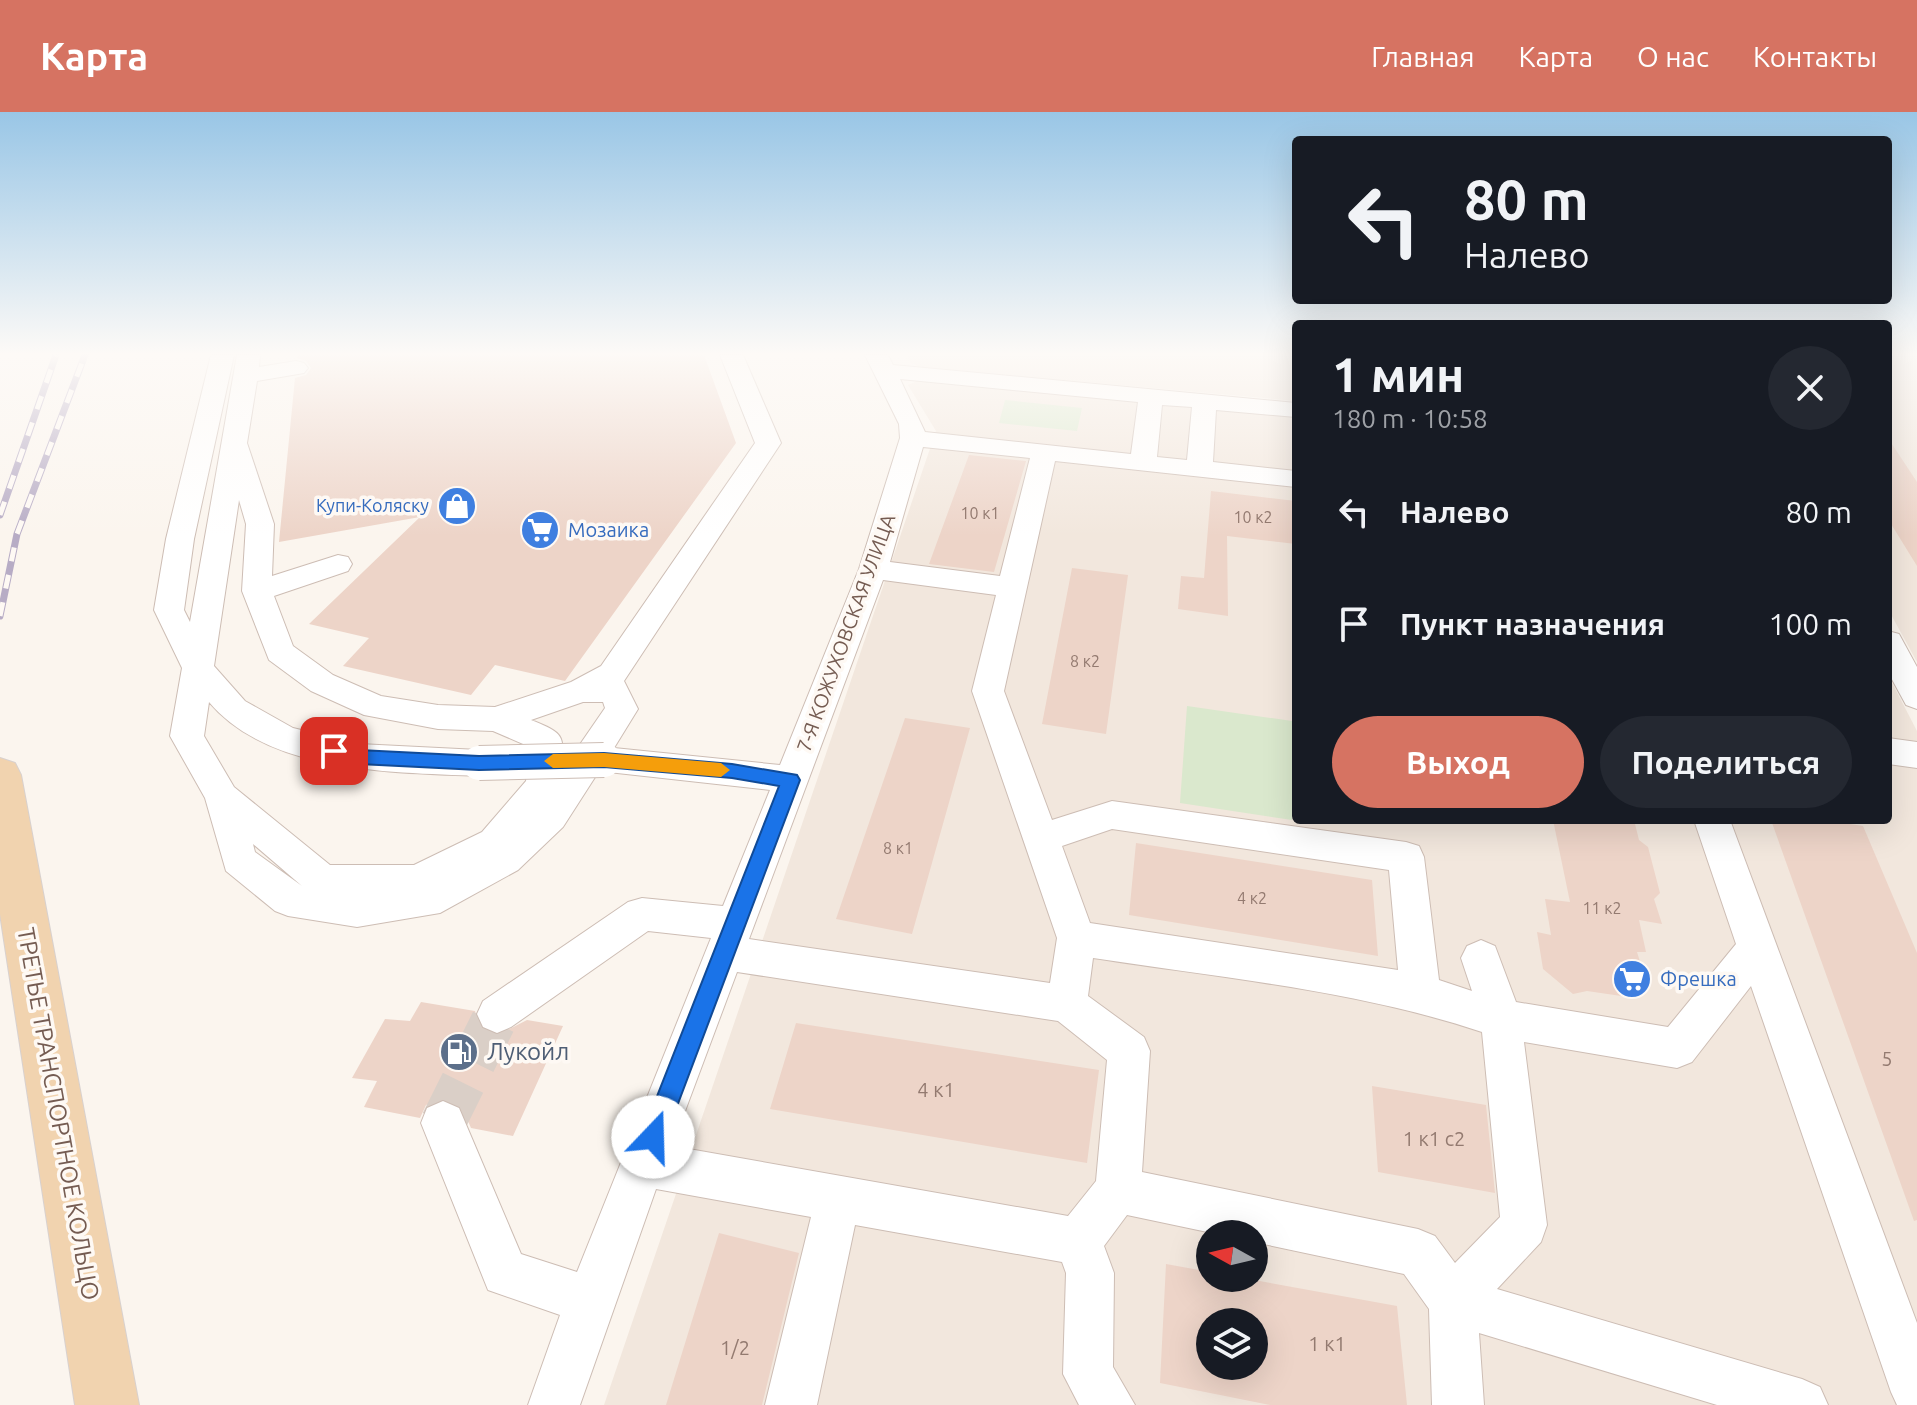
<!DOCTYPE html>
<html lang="ru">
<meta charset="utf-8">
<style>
body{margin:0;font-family:Ubuntu,sans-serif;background:#242831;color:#f1f3f6;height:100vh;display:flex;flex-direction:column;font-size:30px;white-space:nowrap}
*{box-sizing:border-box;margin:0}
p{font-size:26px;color:#9ea1a6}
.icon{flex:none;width:44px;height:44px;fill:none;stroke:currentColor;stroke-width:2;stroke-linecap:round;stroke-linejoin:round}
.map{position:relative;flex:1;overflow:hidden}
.sheet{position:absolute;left:1292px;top:208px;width:600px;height:504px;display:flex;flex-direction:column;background:#171b24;border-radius:8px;box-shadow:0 8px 32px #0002}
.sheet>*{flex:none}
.top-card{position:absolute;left:1292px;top:24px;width:600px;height:168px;border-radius:8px;box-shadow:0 8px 32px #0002;background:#171b24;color:#f1f3f6;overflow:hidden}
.needle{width:52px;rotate:278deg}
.buttons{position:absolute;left:1196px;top:1108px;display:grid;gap:16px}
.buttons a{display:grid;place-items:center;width:72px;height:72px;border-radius:50%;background:#171b24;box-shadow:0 8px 32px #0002;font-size:40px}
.pin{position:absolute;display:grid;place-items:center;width:68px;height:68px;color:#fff;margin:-34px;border-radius:16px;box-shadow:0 4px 12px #0006}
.me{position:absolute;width:88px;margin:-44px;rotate:21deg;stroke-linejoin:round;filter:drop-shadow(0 0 6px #0008)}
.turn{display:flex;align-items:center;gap:28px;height:168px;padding:0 40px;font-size:36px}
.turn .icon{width:104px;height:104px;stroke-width:2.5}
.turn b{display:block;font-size:56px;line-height:68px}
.round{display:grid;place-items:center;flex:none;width:84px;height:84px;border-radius:42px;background:#242831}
.overview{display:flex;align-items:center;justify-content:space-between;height:136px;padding:0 40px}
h1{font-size:48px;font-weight:700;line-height:60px}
.action{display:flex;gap:16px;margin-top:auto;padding:16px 40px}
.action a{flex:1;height:92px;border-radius:48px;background:#d67362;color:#fff;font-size:32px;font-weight:700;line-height:92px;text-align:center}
.action a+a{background:#242831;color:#f1f3f6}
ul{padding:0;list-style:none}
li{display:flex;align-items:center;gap:24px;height:112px;padding:0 40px}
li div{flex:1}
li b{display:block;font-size:30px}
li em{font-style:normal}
header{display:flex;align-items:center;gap:48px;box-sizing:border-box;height:112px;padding:0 40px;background:#d67362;color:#fff}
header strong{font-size:38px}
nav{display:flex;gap:44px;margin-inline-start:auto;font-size:28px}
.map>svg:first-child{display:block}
</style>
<header>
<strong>Карта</strong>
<nav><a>Главная</a><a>Карта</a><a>О нас</a><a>Контакты</a></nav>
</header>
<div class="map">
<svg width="1917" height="1293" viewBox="0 0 1917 1293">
<rect width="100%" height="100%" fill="#fbf5ee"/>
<path fill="#f2e7dd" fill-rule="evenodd" d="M906,243H1296V289L920,255L911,251Z
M1888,243H1917V550L1888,497Z
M917,269L1296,304V708H1888V563L1917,619V1293H604L936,319L908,273ZM1210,1122H1254V1166H1210ZM1210,1210H1254V1254H1210Z"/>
<path fill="#dae8cd" d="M1005,288L1082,296L1077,319L999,311Z
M1187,594L1292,609V708L1180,691Z"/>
<path fill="#edd4c8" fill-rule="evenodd" d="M298,243H704L736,331L565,569L495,553L471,583L343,554L369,526L309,512L420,405L279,430L295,266L306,263L311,256L306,249L297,246Z
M1888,326L1917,370V454L1888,407Z
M969,343L1026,349L994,460L929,452Z
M1211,379L1296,389V432L1227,424L1228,504L1178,497L1181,464L1204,466Z
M1072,456L1128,463L1106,622L1042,612Z
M905,606L970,616L912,822L836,807Z
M1553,708H1634L1639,728L1648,735L1660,781L1654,787L1662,812L1639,808L1646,840H1637L1647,872L1624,869L1628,885L1587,879L1573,882L1543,857L1537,820L1551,823L1545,787L1570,790Z
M1771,708H1824L1863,714L1917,841V1108L1914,1109Z
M1136,731L1372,768L1378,844L1129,803Z
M421,890L475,899L480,916L496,924L527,908L563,914L513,1024L471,1016L462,995L444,986L426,993L420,1006L364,995L377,969L352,966L385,907L410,909Z
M796,911L1099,958L1087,1051L770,997Z
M1372,974L1486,993L1495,1081L1378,1060Z
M719,1121L799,1141L762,1293H666Z
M1166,1152L1210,1160V1166H1243L1397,1194L1407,1293H1270L1160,1271ZM1210,1210H1254V1254H1210Z"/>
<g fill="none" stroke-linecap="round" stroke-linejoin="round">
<path stroke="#dacfc7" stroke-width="45" stroke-dasharray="45 23" stroke-linecap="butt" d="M443,1011L497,902"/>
<defs>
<path id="minor" d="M211,243H234L194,427L184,498L190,510L237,243H260L259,255L296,249L304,251L308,256L304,261L257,269L247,331L274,412L272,464L338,443L348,445L352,452L348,459L274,484L293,534L333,563L381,584L438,593L495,595L571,570L601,554L755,331L720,243H743L781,331L624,569L638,597L614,636L780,653L859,457L900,326L899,312L865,243H888L893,253L1296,291V305L1216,298L1213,350L1296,359V375L1055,349L1004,579L1052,708L1112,689L1406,730L1419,734L1424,745L1439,868L1472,879L1461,846L1467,834L1481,828L1495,834L1516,890L1668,915L1736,832L1694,708H1730L1917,1211V1293H1897L1891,1280L1751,874L1692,950L1677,956L1524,930L1547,1113L1541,1130L1497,1177L1802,1267L1820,1275L1828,1293H1717L1479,1221L1484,1293H1432L1429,1197L1404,1162L1254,1130V1122H1217L1127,1103L1104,1134L1114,1161L1113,1255L1135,1293H1079L1063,1262L1066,1161L1062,1150L855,1113L817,1293H765L811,1105L656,1077L580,1293H528L560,1203L488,1178L421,1011L427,996L443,989L459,996L521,1142L577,1160L711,826L648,819L511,915L497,921L483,915L477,902L483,889L628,790L642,786L723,794L770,678L599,659L563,715L518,758L440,801L357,815L288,804L275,799L226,759L205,686L170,624L182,556L154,498L166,427ZM900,267L1138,290L1131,342L925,320ZM1162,293L1192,295L1187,348L1157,345ZM923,335L1030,346L1000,464L890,450ZM239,388L246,412L242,479L269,548L311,579L364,603L438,617L493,619L530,635L526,669L482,720L414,753H330L234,675L204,624L209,590C270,662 393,660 479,664L491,660L496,651L491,642L479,638L359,632L293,616L245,589L214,554ZM883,468L996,483L972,579L1057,826L1050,871L749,827ZM583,590H603L605,596L561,660C564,623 566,622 531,608ZM1112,717L1389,758L1398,858L1090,811L1062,734ZM253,732L302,774L255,740ZM1093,846C1223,866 1356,878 1482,920L1500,1105L1455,1151L1435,1124L1418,1117L1142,1060L1150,939L1144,925L1088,884ZM737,860L1058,909L1107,948L1096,1069L1068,1104L672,1034Z
M1888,519L1899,522L1917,555V597L1906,593L1888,560Z
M1888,626L1917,630V656L1888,652Z"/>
<path id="major" d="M0,646L15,651L21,663L139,1293H75L0,802Z"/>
</defs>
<use href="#minor" stroke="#cdbdb4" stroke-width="2"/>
<use href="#major" stroke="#d8d1cf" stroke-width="2"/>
<use href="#minor" fill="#fff" fill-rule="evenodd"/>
<use href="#major" fill="#f1d3af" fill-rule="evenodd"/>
<defs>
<path id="rail" d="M0,403L56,243
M0,504L17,422L85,243"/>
</defs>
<use href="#rail" stroke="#b7acc5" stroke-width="7"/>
<use href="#rail" stroke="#fef9f4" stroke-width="5" stroke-dasharray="14" stroke-linecap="butt"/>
<defs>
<path id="minor-bridge" d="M479,651L604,648"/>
</defs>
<use href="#minor-bridge" stroke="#cdbdb4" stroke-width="36" stroke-linecap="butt"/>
<use href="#minor-bridge" stroke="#fff" stroke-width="34"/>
</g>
<linearGradient id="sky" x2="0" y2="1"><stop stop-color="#99c6e6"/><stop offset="0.57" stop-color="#fdfaf7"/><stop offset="1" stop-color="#fdfaf7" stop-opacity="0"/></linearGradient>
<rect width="1917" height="424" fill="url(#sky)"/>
<path fill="#1a73e8" stroke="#114b97" stroke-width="2" d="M334,632L359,638L479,644L604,641L732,652L797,663L800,668L662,1034L653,1037L645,1034L641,1025L779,674L732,666L604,655L479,658L359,652L327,643L325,639Z"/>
<path fill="#f59e0b" d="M604,641L721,651L730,658L721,665L604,655L553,656L544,649L553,642Z"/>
<defs>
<symbol id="shop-disc" viewBox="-11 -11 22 22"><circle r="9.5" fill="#3f7fe0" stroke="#fef9f4"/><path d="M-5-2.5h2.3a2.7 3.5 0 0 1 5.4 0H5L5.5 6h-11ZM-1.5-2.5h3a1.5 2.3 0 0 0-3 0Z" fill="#fff"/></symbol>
<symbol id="supermarket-disc" viewBox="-11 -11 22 22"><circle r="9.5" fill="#3f7fe0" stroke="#fef9f4"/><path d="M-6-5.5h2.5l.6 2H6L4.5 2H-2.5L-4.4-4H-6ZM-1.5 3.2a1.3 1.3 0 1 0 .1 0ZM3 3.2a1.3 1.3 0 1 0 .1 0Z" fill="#fff"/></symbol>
<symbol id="fuel-disc" viewBox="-11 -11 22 22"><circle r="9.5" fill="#5c6f8a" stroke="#fef9f4"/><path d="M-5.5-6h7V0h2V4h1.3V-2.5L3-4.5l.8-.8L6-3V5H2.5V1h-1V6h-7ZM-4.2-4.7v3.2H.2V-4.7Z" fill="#fff"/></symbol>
</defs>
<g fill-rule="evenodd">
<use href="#shop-disc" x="435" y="372" width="44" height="44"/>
<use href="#supermarket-disc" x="518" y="396" width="44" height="44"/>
<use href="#supermarket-disc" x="1610" y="845" width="44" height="44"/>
<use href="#fuel-disc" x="437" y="918" width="44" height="44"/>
</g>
<g text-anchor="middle" stroke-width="7" stroke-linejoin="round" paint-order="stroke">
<g font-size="16" fill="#937a70">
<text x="980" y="407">10 к1</text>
<text x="1253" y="411">10 к2</text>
<text x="1085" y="555">8 к2</text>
<text x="898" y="742">8 к1</text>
<text x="1252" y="792">4 к2</text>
<text x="1602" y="802">11 к2</text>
</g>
<g font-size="18" fill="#366cbe" stroke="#fef9f4" text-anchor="end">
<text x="429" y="400">Купи-Коляску</text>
</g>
<g font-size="20" fill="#366cbe" stroke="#fef9f4" text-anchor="start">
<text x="568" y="425">Мозаика</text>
<text x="1660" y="874">Фрешка</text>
</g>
<g font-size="20" fill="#755c52" stroke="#fef9f4">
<text transform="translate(846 521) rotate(-70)" y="7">7-Я КОЖУХОВСКАЯ УЛИЦА</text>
</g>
<g font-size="20" fill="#937a70">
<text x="1887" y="954">5</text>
<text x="936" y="985">4 к1</text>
<text x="1434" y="1034">1 к1 с2</text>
<text x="1327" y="1239">1 к1</text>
<text x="735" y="1243">1/2</text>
</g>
<g font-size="24" fill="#4e5e75" stroke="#fef9f4" text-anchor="start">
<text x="487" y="948">Лукойл</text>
</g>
<g font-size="24" fill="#755c52" stroke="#fef9f4">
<text transform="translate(58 1002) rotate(80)" y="8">ТРЕТЬЕ ТРАНСПОРТНОЕ КОЛЬЦО</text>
</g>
</g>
</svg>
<div class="buttons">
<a><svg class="needle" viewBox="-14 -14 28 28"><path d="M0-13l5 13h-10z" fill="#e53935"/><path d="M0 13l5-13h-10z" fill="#9ea1a6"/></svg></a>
<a><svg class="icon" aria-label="layers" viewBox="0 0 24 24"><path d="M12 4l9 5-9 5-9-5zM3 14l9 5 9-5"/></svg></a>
</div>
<div class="pin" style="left:334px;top:639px;background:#d93025"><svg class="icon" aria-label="arrive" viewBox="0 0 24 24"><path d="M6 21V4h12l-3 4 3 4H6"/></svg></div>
<svg class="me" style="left:653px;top:1025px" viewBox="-20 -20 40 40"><circle r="19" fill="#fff"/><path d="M0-13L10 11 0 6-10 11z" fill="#1a73e8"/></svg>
<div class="top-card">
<div class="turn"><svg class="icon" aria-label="left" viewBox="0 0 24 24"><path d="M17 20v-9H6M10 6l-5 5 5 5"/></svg><div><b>80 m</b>Налево</div></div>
</div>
<section class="sheet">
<div class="overview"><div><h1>1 мин</h1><p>180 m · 10:58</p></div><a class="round"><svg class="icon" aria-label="close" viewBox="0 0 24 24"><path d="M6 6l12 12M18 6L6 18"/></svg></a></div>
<ul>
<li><svg class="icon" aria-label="left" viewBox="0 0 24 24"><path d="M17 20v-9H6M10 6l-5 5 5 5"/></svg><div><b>Налево</b></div><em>80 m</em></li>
<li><svg class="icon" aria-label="arrive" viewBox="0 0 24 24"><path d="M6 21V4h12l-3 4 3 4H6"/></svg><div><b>Пункт назначения</b></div><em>100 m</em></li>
</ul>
<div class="action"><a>Выход</a><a>Поделиться</a></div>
</section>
</div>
